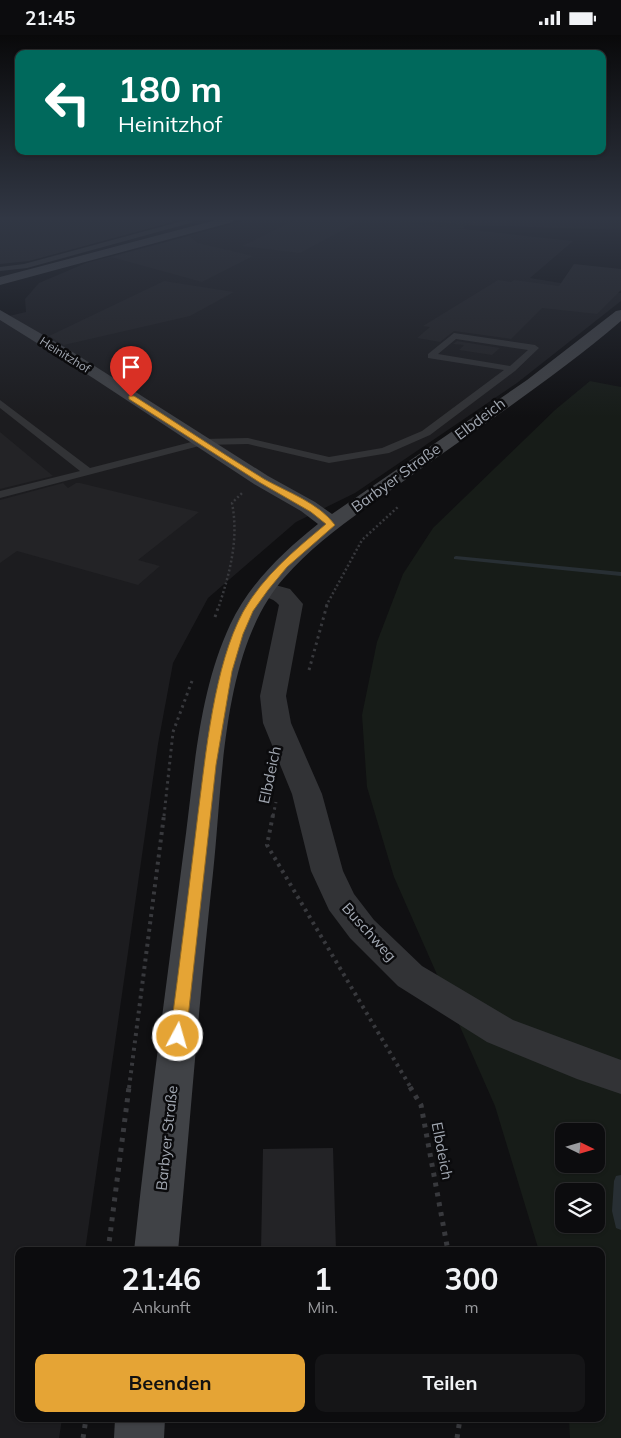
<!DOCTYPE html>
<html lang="de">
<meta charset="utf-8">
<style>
body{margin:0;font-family:Mulish,sans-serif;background:#151517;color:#f1f3f6;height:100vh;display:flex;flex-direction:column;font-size:19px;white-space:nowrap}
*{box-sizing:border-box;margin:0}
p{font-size:16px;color:#9a9b9e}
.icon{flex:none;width:28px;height:28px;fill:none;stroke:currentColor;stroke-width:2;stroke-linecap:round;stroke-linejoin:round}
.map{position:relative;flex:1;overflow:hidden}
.details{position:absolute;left:15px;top:1212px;width:590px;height:175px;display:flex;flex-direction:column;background:#0c0c0e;border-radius:10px;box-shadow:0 1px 4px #0004,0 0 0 1px #2c2c2e}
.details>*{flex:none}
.top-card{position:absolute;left:15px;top:15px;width:591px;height:105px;border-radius:10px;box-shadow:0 1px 4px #0004,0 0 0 1px #2c2c2e;background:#00695c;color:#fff;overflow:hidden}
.needle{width:32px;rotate:95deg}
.tools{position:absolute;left:555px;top:1088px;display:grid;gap:10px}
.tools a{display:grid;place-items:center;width:50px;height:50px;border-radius:10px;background:#0c0c0e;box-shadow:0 1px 4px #0004,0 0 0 1px #2c2c2e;font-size:25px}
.pin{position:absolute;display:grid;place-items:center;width:42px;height:42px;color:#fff;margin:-51px -21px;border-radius:50% 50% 50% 0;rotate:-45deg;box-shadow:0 0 5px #0007}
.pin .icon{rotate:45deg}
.me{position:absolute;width:55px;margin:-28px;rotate:6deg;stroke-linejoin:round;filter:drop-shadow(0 0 4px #0008)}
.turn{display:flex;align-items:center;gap:18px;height:105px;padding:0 20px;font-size:22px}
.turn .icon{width:65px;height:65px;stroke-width:2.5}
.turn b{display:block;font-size:35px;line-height:42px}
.eta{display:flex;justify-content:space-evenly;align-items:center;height:85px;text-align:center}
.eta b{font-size:30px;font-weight:700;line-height:35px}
.cta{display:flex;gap:10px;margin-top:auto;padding:10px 20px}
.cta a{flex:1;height:58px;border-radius:10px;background:#e5a435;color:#111;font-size:20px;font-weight:700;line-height:58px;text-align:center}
.cta a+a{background:#151517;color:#f1f3f6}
.status{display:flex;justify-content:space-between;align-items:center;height:35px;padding:0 25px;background:#0c0c0e;direction:ltr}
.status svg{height:14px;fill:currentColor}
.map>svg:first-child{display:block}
</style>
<div class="status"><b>21:45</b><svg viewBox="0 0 49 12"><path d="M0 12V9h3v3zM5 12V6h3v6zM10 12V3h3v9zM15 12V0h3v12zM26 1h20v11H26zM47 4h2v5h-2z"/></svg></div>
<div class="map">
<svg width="621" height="1403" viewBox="0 0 621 1403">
<rect width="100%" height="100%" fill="#101012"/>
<path fill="#1c1c1f" d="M247,185H381L573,206L530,243L621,258V266L517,348L355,458L296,487L208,563L173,628L158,709L85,1216H19V1384H62L59,1403H0V283L26,277L25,264L39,248L86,228Z
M474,185H621V195L467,190Z"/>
<path fill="#171c18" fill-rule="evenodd" d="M381,185H474L462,194Z
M590,346L621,352V1403H570L569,1384H601V1216H539L495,1071L394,842L367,752L362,680L377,607L403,539L433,493L555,375ZM564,1096H596V1129H564ZM564,1156H596V1189H564Z"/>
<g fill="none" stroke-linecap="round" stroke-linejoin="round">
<path fill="#282f34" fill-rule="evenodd" d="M456,521L621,537V541L454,524V522Z
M621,1140V1195L616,1193L612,1176L614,1146L616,1141Z"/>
</g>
<path fill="#232326" d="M0,185H171L173,187L29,226L0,229Z
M295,185H362L300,218L242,211Z
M189,201L198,208L253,221L202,247L111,222Z
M574,229L621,234V255L597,279L542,273L511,304L454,296L440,307L417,303L430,292L423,291L498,245L511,247L514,245L559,251Z
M164,246L234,257L190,281L64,310L49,301Z
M457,306L500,313L492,320L459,315L464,310L453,309Z
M0,397L53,441L0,454Z
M63,448L68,453L76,448H80L199,477L138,525L160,531L138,550L17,516L0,528V465Z
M333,1113L336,1216H261L263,1114Z"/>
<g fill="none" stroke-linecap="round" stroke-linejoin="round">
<path stroke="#38393d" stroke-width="1" stroke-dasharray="1 2" stroke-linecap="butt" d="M429,185L454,188L498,187"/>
<path stroke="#38393d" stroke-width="2.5" stroke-dasharray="2 2.5" stroke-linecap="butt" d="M219,571C230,537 239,504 232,468L242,458
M326,571L362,505L399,471"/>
<path stroke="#38393d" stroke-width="3" stroke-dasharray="2.5 4" stroke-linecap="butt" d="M215,582L219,570
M309,635L327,570
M164,781L173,697L192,646
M273,781L276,767"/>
<path stroke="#38393d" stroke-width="4" stroke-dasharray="3 4.5" stroke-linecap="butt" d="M273,780L267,810L411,1053
M129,1053L164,780"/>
<path stroke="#38393d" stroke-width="5" stroke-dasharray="4 6" stroke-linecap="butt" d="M410,1052L421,1070L448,1216
M108,1216L129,1052
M83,1403L86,1384
M457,1403L460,1384"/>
<path fill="#323336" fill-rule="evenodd" d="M186,185L194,187L27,233L0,236V232L24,229Z
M454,298L535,310L539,313L515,336L430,400L389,418L329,428L248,409L203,410L0,463V456L80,436L0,373V365L90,433L203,404L248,403L329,422L382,413L422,396L504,335L428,323V319ZM456,304L528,315L510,331L438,319Z"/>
<path fill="#323336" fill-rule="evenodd" d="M264,547L290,554L303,569L286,661L291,688L322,759L343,836L354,859L374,885L422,931L513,985L621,1025V1059L577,1044L487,1007L398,951L350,903L329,875L311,836L292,759L263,688L260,661L279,570C272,561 259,563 253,554L256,549Z"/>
<path fill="#404246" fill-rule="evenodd" d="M216,185H234L233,187L0,250V242Z
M0,275L71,316L268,441L315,467L332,479L527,345L616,276L621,275V286C553,344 478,393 405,445C363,475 318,504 284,543C221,615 223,747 213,838C199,964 190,1090 178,1216H134C148,1084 166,952 183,821C194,744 197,661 230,590C249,549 283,517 318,489L301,476L254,449L93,343L0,285Z
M115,1384H165L164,1403H114Z"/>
</g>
<linearGradient id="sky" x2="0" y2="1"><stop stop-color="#09090a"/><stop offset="0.48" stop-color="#313744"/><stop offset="1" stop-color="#313744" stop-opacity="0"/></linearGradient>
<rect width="621" height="382" fill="url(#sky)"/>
<path fill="#e5a435" stroke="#956b22" d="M129,361H134C177,388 220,417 264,444C287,457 319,468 335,490L287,532L268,555L253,576L243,599L232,636L216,730L186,1001L183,1006L178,1008L173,1006L170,1001C180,927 189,853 198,779C206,718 214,631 243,577C263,541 295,515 326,489L311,477L259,447L129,364Z"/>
<g text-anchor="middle" stroke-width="5" stroke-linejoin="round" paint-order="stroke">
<g font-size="12" fill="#a2a8b2" stroke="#0b0b0d">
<text transform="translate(65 320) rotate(32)" y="4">Heinitzhof</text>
</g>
<g font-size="15" fill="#a2a8b2" stroke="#0b0b0d">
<text transform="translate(480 384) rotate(-37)" y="5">Elbdeich</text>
<text transform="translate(396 443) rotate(-36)" y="5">Barbyer Straße</text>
<text transform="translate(270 740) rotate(-78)" y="5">Elbdeich</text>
<text transform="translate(369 897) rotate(48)" y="5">Buschweg</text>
<text transform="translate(167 1103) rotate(-84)" y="5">Barbyer Straße</text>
<text transform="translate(442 1116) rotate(79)" y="5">Elbdeich</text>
</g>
</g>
</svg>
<div class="tools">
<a><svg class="needle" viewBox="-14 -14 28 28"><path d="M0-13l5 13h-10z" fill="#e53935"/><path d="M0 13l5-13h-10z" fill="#9a9b9e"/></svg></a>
<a><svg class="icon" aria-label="layers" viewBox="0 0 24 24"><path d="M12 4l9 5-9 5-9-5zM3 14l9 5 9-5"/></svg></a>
</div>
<div class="pin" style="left:131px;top:362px;background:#d93025"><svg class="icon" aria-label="arrive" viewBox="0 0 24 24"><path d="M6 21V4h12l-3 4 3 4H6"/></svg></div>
<svg class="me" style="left:178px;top:1001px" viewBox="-20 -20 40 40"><circle r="17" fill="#e5a435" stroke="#fff" stroke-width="3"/><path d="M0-11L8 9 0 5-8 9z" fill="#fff"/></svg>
<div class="top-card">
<div class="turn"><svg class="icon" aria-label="left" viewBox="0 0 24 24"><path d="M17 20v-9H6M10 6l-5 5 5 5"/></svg><div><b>180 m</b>Heinitzhof</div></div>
</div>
<section class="details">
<div class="eta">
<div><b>21:46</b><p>Ankunft</p></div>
<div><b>1</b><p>Min.</p></div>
<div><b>300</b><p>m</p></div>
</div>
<div class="cta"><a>Beenden</a><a>Teilen</a></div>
</section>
</div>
